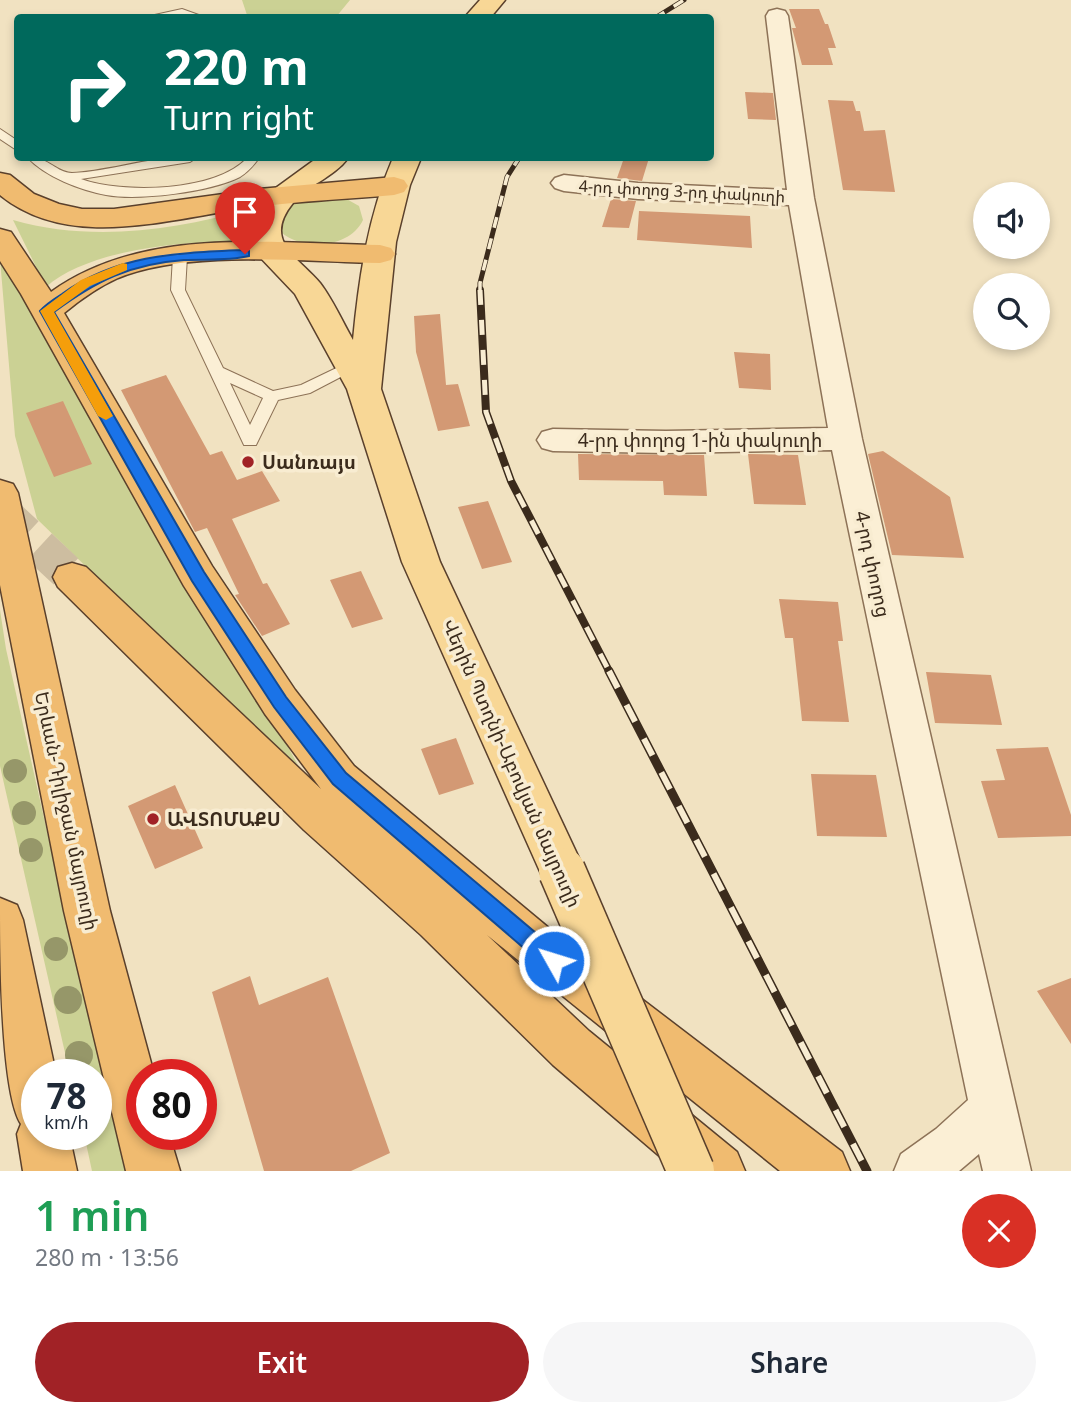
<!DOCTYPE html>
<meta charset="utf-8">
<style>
body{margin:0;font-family:Georgia,"Noto Sans Armenian",serif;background:#f6f6f7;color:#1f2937;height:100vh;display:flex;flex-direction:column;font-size:26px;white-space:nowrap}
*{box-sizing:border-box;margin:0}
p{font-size:23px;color:#747a83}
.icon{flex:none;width:38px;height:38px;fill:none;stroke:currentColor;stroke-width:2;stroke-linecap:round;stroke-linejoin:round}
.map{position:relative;height:1171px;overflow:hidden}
.details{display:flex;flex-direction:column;background:#fff;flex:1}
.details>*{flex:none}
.hud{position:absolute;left:14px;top:14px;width:700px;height:147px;border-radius:7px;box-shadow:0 4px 10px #0003;background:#00695c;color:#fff;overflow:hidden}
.controls{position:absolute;left:973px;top:182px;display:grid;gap:14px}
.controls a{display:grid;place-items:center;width:77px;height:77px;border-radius:50%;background:#fff;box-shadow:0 4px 10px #0003;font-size:35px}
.speed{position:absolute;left:21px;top:1059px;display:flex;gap:14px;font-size:35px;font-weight:700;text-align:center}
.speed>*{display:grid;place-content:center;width:91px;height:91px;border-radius:50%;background:#fff;box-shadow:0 4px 10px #0003;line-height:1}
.speed small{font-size:18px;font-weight:400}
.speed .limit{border:10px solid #d22;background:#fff;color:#111}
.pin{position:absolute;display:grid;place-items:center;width:60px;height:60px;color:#fff;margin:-72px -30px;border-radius:50% 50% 50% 0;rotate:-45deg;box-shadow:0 0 7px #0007}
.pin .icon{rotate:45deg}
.me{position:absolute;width:77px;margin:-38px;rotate:309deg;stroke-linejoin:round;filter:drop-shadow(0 0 5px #0008)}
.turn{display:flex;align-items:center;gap:24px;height:147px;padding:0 35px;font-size:32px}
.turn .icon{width:91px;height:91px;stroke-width:2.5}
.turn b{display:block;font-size:49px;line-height:60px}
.round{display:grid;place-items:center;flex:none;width:74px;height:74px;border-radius:37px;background:#f6f6f7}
.overview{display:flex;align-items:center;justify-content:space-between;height:119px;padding:0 35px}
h1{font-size:42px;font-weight:600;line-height:52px;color:#1e9e55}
.primary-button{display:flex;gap:14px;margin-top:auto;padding:14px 35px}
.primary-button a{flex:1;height:80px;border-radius:42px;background:#a12226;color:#fff;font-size:28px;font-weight:600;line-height:80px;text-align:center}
.primary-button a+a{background:#f6f6f7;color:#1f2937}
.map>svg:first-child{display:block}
</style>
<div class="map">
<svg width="1071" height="1171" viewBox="0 0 1071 1171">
<rect width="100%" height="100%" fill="#f1e2c1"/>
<path fill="#cbd194" d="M242,0H350L336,17L248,18Z
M343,197L359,206L363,220C349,250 297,252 277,228L280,211L301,198Z
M249,209L237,224L238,234L247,244C193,238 88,249 46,287L13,220C90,242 173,231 249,209Z
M0,259L247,673L298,765L212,689L37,519L15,436Z
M0,610L6,649L86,1005L127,1171H92L84,1134H96V1074H70L63,1044L0,766Z"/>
<path fill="#d39974" d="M789,9H819L825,24H828L836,48H828L833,65H802L792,28H796Z
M745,92L773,93L776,120L748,119Z
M828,100L853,101L856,111H860L864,131L885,130L895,192L843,190Z
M624,158H649L642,181L617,178Z
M611,199L636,201L629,228L602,227Z
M639,211L750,216L752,248L637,240Z
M440,314L446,385L458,384L470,426L438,431L416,352L414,316Z
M734,352L770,354L771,390L739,388Z
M166,375L210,455L222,451L237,480L262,471L280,501L232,519L263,584L267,583L290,624L262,636L235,595L239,594L207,528L195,532L121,390Z
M63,401L92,464L54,477L26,413Z
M883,451L950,497L964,558L892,555L868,454Z
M578,454L704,455L707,496L664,495L663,481L579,480Z
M748,454L798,455L806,505L754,504Z
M488,501L512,562L482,569L458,507Z
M361,571L383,619L352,628L330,580Z
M779,599L838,602L843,641H838L849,722L802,721L793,638H785Z
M926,672L991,675L1002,725L935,723Z
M456,738L474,784L439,795L421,749Z
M1048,747L1071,815V836L998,838L981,781L1005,780L996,749Z
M811,774L876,775L887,837L817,836Z
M175,785L203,848L155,869L128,806Z
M250,976L259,1005L328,977L390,1153L351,1171H264L212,992Z
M1071,978V1044L1037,991Z"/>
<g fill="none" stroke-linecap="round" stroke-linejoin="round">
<path stroke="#cdbda0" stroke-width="36" stroke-dasharray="36 18" stroke-linecap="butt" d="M0,510L72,577"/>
<defs>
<path id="service" d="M182,9L207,18L182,15L141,18Z
M0,129L18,141V151L0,139Z
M28,158C48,156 56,173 72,173C114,171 155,154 196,158L190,162L81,179C121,194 217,192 247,158H259C254,165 248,172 240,177C210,192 139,201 106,195C80,190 46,177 28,158Z
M180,253L187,257L185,290L223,368L273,391L301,385L351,361L356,363L358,366L356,369L310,393L278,400L256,445H244L171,290L173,257ZM230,383L263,398L250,425Z"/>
<path id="minor" d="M777,9L785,11L788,16L814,198L862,439L1031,1171H983L979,1154L959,1171H894L901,1154L936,1129L968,1100L832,450L666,453L553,451L542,448L537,440L542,432L553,429L666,431L828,428L789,205L638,199L564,191L555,188L551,183L555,178L564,175L638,183L787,190L766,16L769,11Z"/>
<path id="primary" d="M480,0H505L490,18H464Z
M317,158H348C334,177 308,185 293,203C262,241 298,257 320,283C333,300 342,321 353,340C359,277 368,216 393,158H421L410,185L396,242L381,389L440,562L585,871L578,885L562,891L546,885L402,562L347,389L295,294L257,254L251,232L256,215L273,190Z"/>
<path id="trunk" d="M0,173L10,175L34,194L59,204L82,209H114L259,189L394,177L404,180L408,186L404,192L394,195C348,199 301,201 255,207C174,217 71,253 0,195Z
M0,229L11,232L51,292C144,225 272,244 380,245L391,248L395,254L391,260L380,263C304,262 188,249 118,278C98,287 80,300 64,313L212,566L295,690L354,766L550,929L842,1152L850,1171H780L487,935L589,1031L737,1152L745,1171H677L553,1065L421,935L304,830L58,587L53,577L58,567L72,563L86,567L321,789L265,714L184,586L21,294L0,261Z
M0,480L13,484L18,493L110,911L154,1074H142V1134H169L180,1171H126L64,911L0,585Z
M0,898L17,905L23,920L56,1074H37V1134H69L77,1171H23L17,1134L21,1124C0,1092 0,945 0,898Z"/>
</defs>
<use href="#service" stroke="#8d7257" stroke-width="2"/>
<use href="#minor" stroke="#8d7257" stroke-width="3"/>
<use href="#primary" stroke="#5a402c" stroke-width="3"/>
<use href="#trunk" stroke="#5a402c" stroke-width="3"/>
<use href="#service" fill="#fbefd5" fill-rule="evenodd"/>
<use href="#minor" fill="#fbefd5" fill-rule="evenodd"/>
<use href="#primary" fill="#f8d796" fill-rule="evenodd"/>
<use href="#trunk" fill="#f0bb70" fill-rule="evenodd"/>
<defs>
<path id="rail-far2" d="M655,18L684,0
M480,292V283L507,177L519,158"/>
<path id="rail-far1" d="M480,290L486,412L511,481L610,673"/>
<path id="rail" d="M609,671L867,1171"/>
</defs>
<use href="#rail-far2" stroke="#3b2b1c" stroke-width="5"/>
<use href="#rail-far1" stroke="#3b2b1c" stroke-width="8"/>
<use href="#rail" stroke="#3b2b1c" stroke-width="9"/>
<use href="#rail-far2" stroke="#f8ecd1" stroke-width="3.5" stroke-dasharray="11" stroke-linecap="butt"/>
<use href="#rail-far1" stroke="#f8ecd1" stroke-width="5" stroke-dasharray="15" stroke-linecap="butt"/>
<use href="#rail" stroke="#f8ecd1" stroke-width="6" stroke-dasharray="19" stroke-linecap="butt"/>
<defs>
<path id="primary-bridge" d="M562,871L691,1171"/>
</defs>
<use href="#primary-bridge" stroke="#5a402c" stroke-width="49" stroke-linecap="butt"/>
<use href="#primary-bridge" stroke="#f8d796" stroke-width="46"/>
</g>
<g fill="#969769">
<circle cx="15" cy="771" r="12"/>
<circle cx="24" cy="813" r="12"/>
<circle cx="31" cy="850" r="12"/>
<circle cx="56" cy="949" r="12"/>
<circle cx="68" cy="1000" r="14"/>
<circle cx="79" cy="1055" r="14"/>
</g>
<path fill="#1a73e8" stroke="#114b97" stroke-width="2" d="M245,250L249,251V256C228,261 205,259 184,260C130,264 96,281 54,312L204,572L286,697L346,773L561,954L564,961L561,968L554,970L547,968L333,784L274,707L192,581L40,311C46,304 54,299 62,294C118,254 178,253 245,250Z"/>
<path fill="#f59e0b" d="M123,263L127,264V270L90,286L54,312L113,416L106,420L98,416L40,311L81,280Z"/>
<g fill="#a12226" stroke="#f8ecd1" stroke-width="2.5">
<circle cx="248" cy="462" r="7"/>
<circle cx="153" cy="819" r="7"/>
</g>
<g text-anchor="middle" stroke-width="7" stroke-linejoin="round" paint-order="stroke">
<g font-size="16" fill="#3b2b1c" stroke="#f8ecd1">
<text transform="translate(682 191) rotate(3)" y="6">4-րդ փողոց 3-րդ փակուղի</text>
</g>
<g font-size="19" fill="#3b2b1c" stroke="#f8ecd1">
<text x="700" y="447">4-րդ փողոց 1-ին փակուղի</text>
<text transform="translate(873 564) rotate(78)" y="7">4-րդ փողոց</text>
<text transform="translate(512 763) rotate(66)" y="7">Վերին Պտղնի-Աբովյան մայրուղի</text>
<text transform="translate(67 811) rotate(78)" y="7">Երևան-Դիլիջան մայրուղի</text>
</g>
<g font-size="19" font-weight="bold" fill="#3b2b1c" stroke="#f8ecd1" text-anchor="start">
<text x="262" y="469">Սանռայս</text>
<text x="167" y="826">ԱՎՏՈՄԱՔՍ</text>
</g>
</g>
</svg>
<div class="controls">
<a><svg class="icon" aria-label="sound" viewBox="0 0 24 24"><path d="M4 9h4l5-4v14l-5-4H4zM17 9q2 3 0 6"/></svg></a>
<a><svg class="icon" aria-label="search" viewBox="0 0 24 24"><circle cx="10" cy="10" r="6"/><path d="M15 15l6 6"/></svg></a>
</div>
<div class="speed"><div>78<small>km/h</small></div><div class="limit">80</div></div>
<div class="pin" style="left:245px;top:254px;background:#d93025"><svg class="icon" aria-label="arrive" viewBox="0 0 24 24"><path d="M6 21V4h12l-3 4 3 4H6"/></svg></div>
<svg class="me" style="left:554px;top:961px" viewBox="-20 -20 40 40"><circle r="17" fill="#1a73e8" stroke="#fff" stroke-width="3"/><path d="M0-11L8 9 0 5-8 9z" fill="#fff"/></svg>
<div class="hud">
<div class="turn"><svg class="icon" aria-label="right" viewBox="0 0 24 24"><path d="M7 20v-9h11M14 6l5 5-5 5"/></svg><div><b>220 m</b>Turn right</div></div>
</div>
</div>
<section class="details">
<div class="overview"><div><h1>1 min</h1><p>280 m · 13:56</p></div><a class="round" style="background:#d93025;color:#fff"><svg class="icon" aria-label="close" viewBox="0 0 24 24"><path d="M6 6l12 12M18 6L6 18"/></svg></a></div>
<div class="primary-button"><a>Exit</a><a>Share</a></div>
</section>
